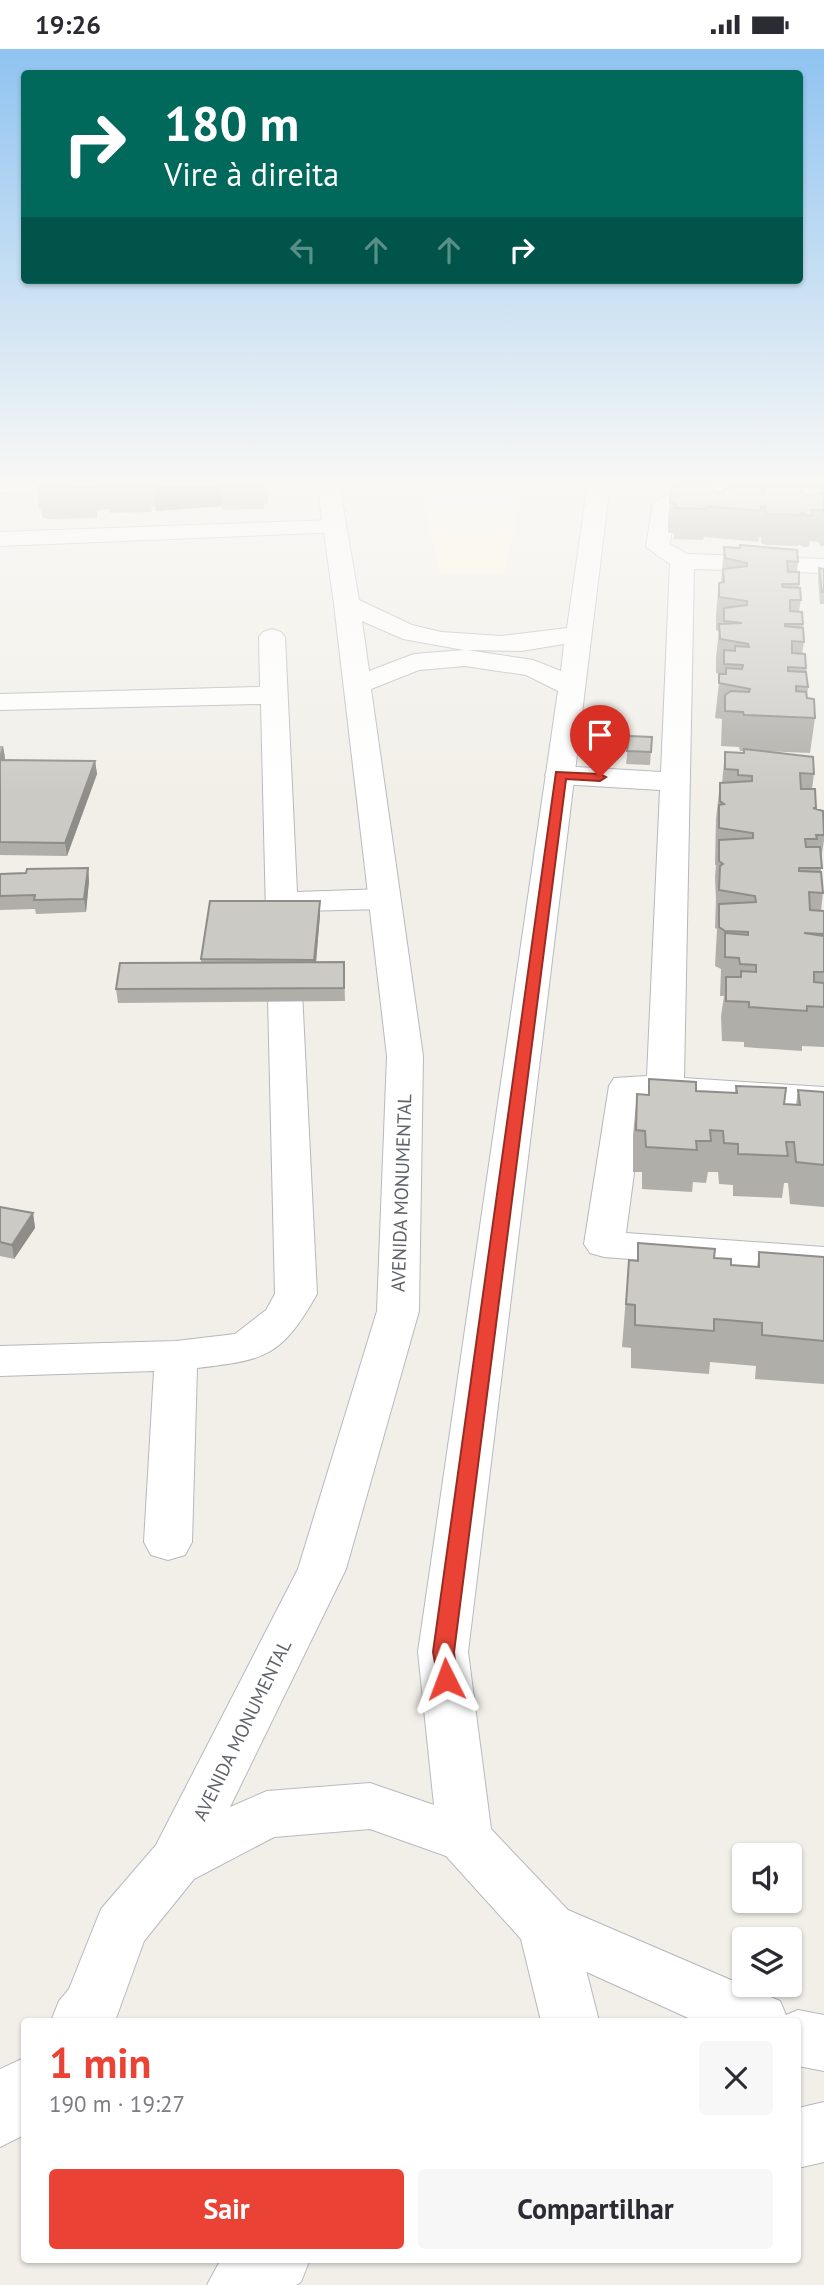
<!DOCTYPE html>
<html lang="pt">
<meta charset="utf-8">
<style>
body{margin:0;font-family:"PT Sans",sans-serif;background:#f7f7f7;color:#2b2b33;height:100vh;display:flex;flex-direction:column;font-size:26px;white-space:nowrap}
*{box-sizing:border-box;margin:0}
p{font-size:23px;color:#7c7c81}
.icon{flex:none;width:38px;height:38px;fill:none;stroke:currentColor;stroke-width:2;stroke-linecap:round;stroke-linejoin:round}
.map{position:relative;flex:1;overflow:hidden}
.drawer{position:absolute;left:21px;top:1969px;width:780px;height:245px;display:flex;flex-direction:column;background:#fff;border-radius:7px;box-shadow:0 2px 5px #0004}
.drawer>*{flex:none}
.top-card{position:absolute;left:21px;top:21px;width:782px;height:214px;border-radius:7px;box-shadow:0 2px 5px #0004;background:#00695c;color:#fff;overflow:hidden}
.buttons{position:absolute;left:732px;top:1794px;display:grid;gap:14px}
.buttons a{display:grid;place-items:center;width:70px;height:70px;border-radius:7px;background:#fff;box-shadow:0 2px 5px #0004;font-size:35px}
.pin{position:absolute;display:grid;place-items:center;width:60px;height:60px;color:#fff;margin:-72px -30px;border-radius:50% 50% 50% 0;rotate:-45deg;box-shadow:0 0 7px #0007}
.pin .icon{rotate:45deg}
.me{position:absolute;width:77px;margin:-38px;rotate:357deg;stroke-linejoin:round;filter:drop-shadow(0 0 5px #0008)}
.turn{display:flex;align-items:center;gap:24px;height:147px;padding:0 28px;font-size:32px}
.turn .icon{width:91px;height:91px;stroke-width:2.5}
.turn b{display:block;font-size:49px;line-height:60px}
.lanes{display:flex;align-items:center;height:66px;padding:0 28px;background:#0003;justify-content:center;gap:35px;direction:ltr}
.lanes .off{opacity:.35}
.round{display:grid;place-items:center;flex:none;width:74px;height:74px;border-radius:7px;background:#f7f7f7}
.head{display:flex;align-items:center;justify-content:space-between;height:119px;padding:0 28px}
h1{font-size:42px;font-weight:700;line-height:52px;color:#ea4335}
.action{display:flex;gap:14px;margin-top:auto;padding:14px 28px}
.action a{flex:1;height:80px;border-radius:7px;background:#ea4335;color:#fff;font-size:28px;font-weight:700;line-height:80px;text-align:center}
.action a+a{background:#f7f7f7;color:#2b2b33}
.status{display:flex;justify-content:space-between;align-items:center;height:49px;padding:0 35px;background:#fff;direction:ltr}
.status svg{height:19px;fill:currentColor}
.map>svg:first-child{display:block}
</style>
<div class="status"><b>19:26</b><svg viewBox="0 0 49 12"><path d="M0 12V9h3v3zM5 12V6h3v6zM10 12V3h3v9zM15 12V0h3v12zM26 1h20v11H26zM47 4h2v5h-2z"/></svg></div>
<div class="map">
<svg width="824" height="2236" viewBox="0 0 824 2236">
<rect width="100%" height="100%" fill="#f1efe8"/>
<path fill="#fef7e0" d="M420,435L524,436L504,525H440Z"/>
<g fill="none" stroke-linecap="round" stroke-linejoin="round">
<defs>
<path id="street" d="M0,434H80L69,441L0,444Z
M664,447L824,453V467L674,461L670,495L687,505L824,510V524L694,520L684,1029L824,1038V1060L644,1049L626,1184L824,1198V1224L604,1208L590,1204L584,1195L609,1037L614,1029L647,1027L660,741L560,735L550,732L545,726L550,720L560,717L661,723L670,515L646,498L653,454Z
M333,471L341,473L345,478L341,483L0,497V483Z
M272,580L281,583L285,588L297,843L384,840L395,843L400,850L395,857L384,860L298,862L317,1245C281,1308 266,1311 197,1319L192,1493L185,1506L168,1511L151,1506L144,1493L154,1322L0,1327V1297L176,1292L235,1285L266,1261L275,1245L261,655L0,661V645L260,638L259,588L263,583Z
M547,1852L780,1952L786,1966L798,1961L824,1966V2022L798,2017V1972H695L527,1896L519,1878L527,1860Z
M824,2053V2113L798,2119V2059Z"/>
<path id="secondary" d="M317,434H339L359,551L412,576L441,583L501,587L567,579L588,434H610L468,1603L491,1780L567,1860L575,1878L599,1972H541L521,1890L446,1807L370,1780L274,1788L194,1830L144,1892L115,1972H51L59,1952L69,1940L101,1860L156,1796L298,1520L377,1262L387,1007L334,555ZM362,572L403,590L464,601L414,605L369,622ZM564,595L561,622L533,611L467,601L521,602ZM465,617L526,626L558,642L418,1603L434,1756L370,1734L267,1742L230,1758L346,1520L419,1262L423,1007L371,640L419,621Z
M24,2009V2086L0,2098V2020Z
M221,2210H310L301,2233L296,2236H207Z"/>
</defs>
<use href="#street" stroke="#b5b8bc" stroke-width="2"/>
<use href="#secondary" stroke="#b6babf" stroke-width="2"/>
<use href="#street" fill="#fff" fill-rule="evenodd"/>
<use href="#secondary" fill="#fff" fill-rule="evenodd"/>
</g>
<path fill="#afaea9" d="M36,434H268V454L264,455V460L223,461V457L156,462L155,457H151L152,463L110,464L109,460L97,461V469L48,470L42,468L41,460L39,461Z
M676,434H718L717,436H712L714,443L722,444L723,440H730V437H736V434H824V440L801,439L806,447L821,444L822,441H824V497H820L819,493L810,492L809,498H803L799,495V497L766,496L761,494V488H759L758,493L704,488L703,491L674,490V484H668V471L671,440Z
M724,498L798,513L797,523L801,551L799,562L803,575L804,593L802,605L806,619L808,638L807,649L815,669L810,704L763,702L814,725L812,740H815L816,760L824,776V791L821,811V824L823,844L821,862H824V998L802,997V1002L744,998V993L722,992L721,967L724,947H720L721,920L715,917L717,880L715,879L716,851L715,828L716,816H715L716,770L720,734H722L725,703L744,704V702H740L739,698L721,697L722,670L715,669L720,625L716,624V608L719,582L716,581V566L719,534L721,533Z
M819,519L824,520V555H820L818,531Z
M629,687L652,688L650,716L626,715Z
M0,697H3L5,709L4,711L95,712L97,725L67,807L0,806Z
M88,819L89,832L86,863L36,865L35,860L0,861V825L26,824Z
M320,866L316,913H344L345,952L118,954L116,940L201,914V910Z
M649,1030L696,1042L735,1044L736,1037L784,1055L796,1056L798,1041L824,1043V1158L790,1155L788,1134H784L782,1149L733,1147V1136L719,1135L718,1123H708L706,1134L693,1133L692,1143L642,1140V1123H633V1086L637,1045L648,1046Z
M0,1158L33,1164L35,1179L14,1210L0,1207Z
M638,1194L714,1209L731,1216L757,1218L759,1203L824,1208V1335L755,1330L756,1317L710,1313L709,1325L631,1319V1299L622,1298L629,1211L637,1212Z"/>
<path fill="#8f8d8a" d="M153,434H221L223,457L156,462Z
M3,697L5,709L0,722V705Z
M95,712L97,725L67,807L65,794Z
M88,819L89,832L86,863L84,850Z
M320,852V866L315,925L314,911Z
M33,1164L35,1179L14,1210L12,1196Z"/>
<path fill="#cccac5" stroke="#8f8d8a" stroke-width="2" d="M39,434H94V438L45,439L39,438Z
M676,434H708L713,436L714,443L723,444V440H730V437L760,438L763,444L764,436L800,438L806,447L823,444L822,441H824V465L823,461H812L813,467L807,466L802,464V466L769,465L765,462V457H761V462L706,457V460L676,459V454L670,453L671,440Z
M740,496L797,501L798,513L787,512L788,523H799V535H782L783,538L800,539L801,551H790V562L802,563L803,575H785V577L803,579L804,593L792,592V604L805,605L806,619L788,618V622L806,623L808,638L796,637V642L806,643L807,649L814,650L815,669L744,666L743,663L725,662V646L731,642L749,643L750,640L719,634V625H726V619L742,620L743,616L724,615V601L735,602V597L749,598L748,595L720,590L719,575L742,574L724,572V559L747,556V552L719,548V534L724,533L723,520L747,517V514L725,509L724,498L740,499Z
M819,519L824,520V543H822Z
M629,687L652,688L651,703L627,702Z
M744,700L813,708L814,725L800,724L801,740H815L816,759H813L823,762L824,786H816L817,790H805L806,798H820L822,819H799V822L821,823L823,844L809,843L810,861L824,862V885L804,884L824,887V923H814V933L824,934V958L807,957V962L749,958V953L726,952V928H741V922L756,923V916L740,915L739,909L725,908V884L748,886V883L725,882L719,878V855L756,853L755,847L719,841L720,817L723,815L719,812V791L753,789V784L719,779V756L724,755L720,752V734L752,732V727L738,726V721L725,720V703L744,704Z
M0,711L95,712L65,794L0,793Z
M88,819L84,850L34,851L35,846L0,847V825L26,824L27,820Z
M210,852H320L314,911L201,910Z
M344,913V939L116,940L120,914Z
M649,1030L696,1033V1042L737,1044L736,1037L786,1039L784,1055L800,1056L798,1041L824,1043V1116L796,1113L794,1093H786L788,1107L738,1105V1095L724,1094L723,1082L710,1081L711,1092H696L697,1101L646,1098L645,1082L636,1081L637,1045L649,1046Z
M0,1158L33,1164L12,1196L0,1193Z
M638,1194L715,1200L714,1209L731,1210V1216L759,1218V1203L824,1208V1292L762,1286V1274L714,1270V1282L635,1276V1256L626,1255L629,1211L638,1212Z"/>
<linearGradient id="sky" x2="0" y2="1"><stop stop-color="#8fc3f1"/><stop offset="0.58" stop-color="#f9f8f5"/><stop offset="1" stop-color="#f9f8f5" stop-opacity="0"/></linearGradient>
<rect width="824" height="747" fill="url(#sky)"/>
<path fill="#ea4335" stroke="#982c22" stroke-width="2" d="M556,723L600,725L606,728L600,732L566,730L454,1603L457,1630L454,1636L446,1639L439,1636L433,1603Z"/>
<g text-anchor="middle" stroke-width="7" stroke-linejoin="round" paint-order="stroke">
<g font-size="19" fill="#5f6368" stroke="#fff">
<text transform="translate(401 1144) rotate(-88)" y="7">AVENIDA MONUMENTAL</text>
<text transform="translate(242 1681) rotate(-64)" y="7">AVENIDA MONUMENTAL</text>
</g>
</g>
</svg>
<div class="buttons">
<a><svg class="icon" aria-label="sound" viewBox="0 0 24 24"><path d="M4 9h4l5-4v14l-5-4H4zM17 9q2 3 0 6"/></svg></a>
<a><svg class="icon" aria-label="layers" viewBox="0 0 24 24"><path d="M12 4l9 5-9 5-9-5zM3 14l9 5 9-5"/></svg></a>
</div>
<div class="pin" style="left:600px;top:728px;background:#d93025"><svg class="icon" aria-label="arrive" viewBox="0 0 24 24"><path d="M6 21V4h12l-3 4 3 4H6"/></svg></div>
<svg class="me" style="left:446px;top:1630px" viewBox="-20 -20 40 40"><path d="M0-17L14 15 0 8-14 15z" fill="#ea4335" stroke="#fff" stroke-width="4"/></svg>
<div class="top-card">
<div class="turn"><svg class="icon" aria-label="right" viewBox="0 0 24 24"><path d="M7 20v-9h11M14 6l5 5-5 5"/></svg><div><b>180 m</b>Vire à direita</div></div>
<div class="lanes"><svg class="icon off" aria-label="left" viewBox="0 0 24 24"><path d="M17 20v-9H6M10 6l-5 5 5 5"/></svg><svg class="icon off" aria-label="ahead" viewBox="0 0 24 24"><path d="M12 20V5M6 11l6-6 6 6"/></svg><svg class="icon off" aria-label="ahead" viewBox="0 0 24 24"><path d="M12 20V5M6 11l6-6 6 6"/></svg><svg class="icon" aria-label="right" viewBox="0 0 24 24"><path d="M7 20v-9h11M14 6l5 5-5 5"/></svg></div>
</div>
<section class="drawer">
<div class="head"><div><h1>1 min</h1><p>190 m · 19:27</p></div><a class="round"><svg class="icon" aria-label="close" viewBox="0 0 24 24"><path d="M6 6l12 12M18 6L6 18"/></svg></a></div>
<div class="action"><a>Sair</a><a>Compartilhar</a></div>
</section>
</div>
